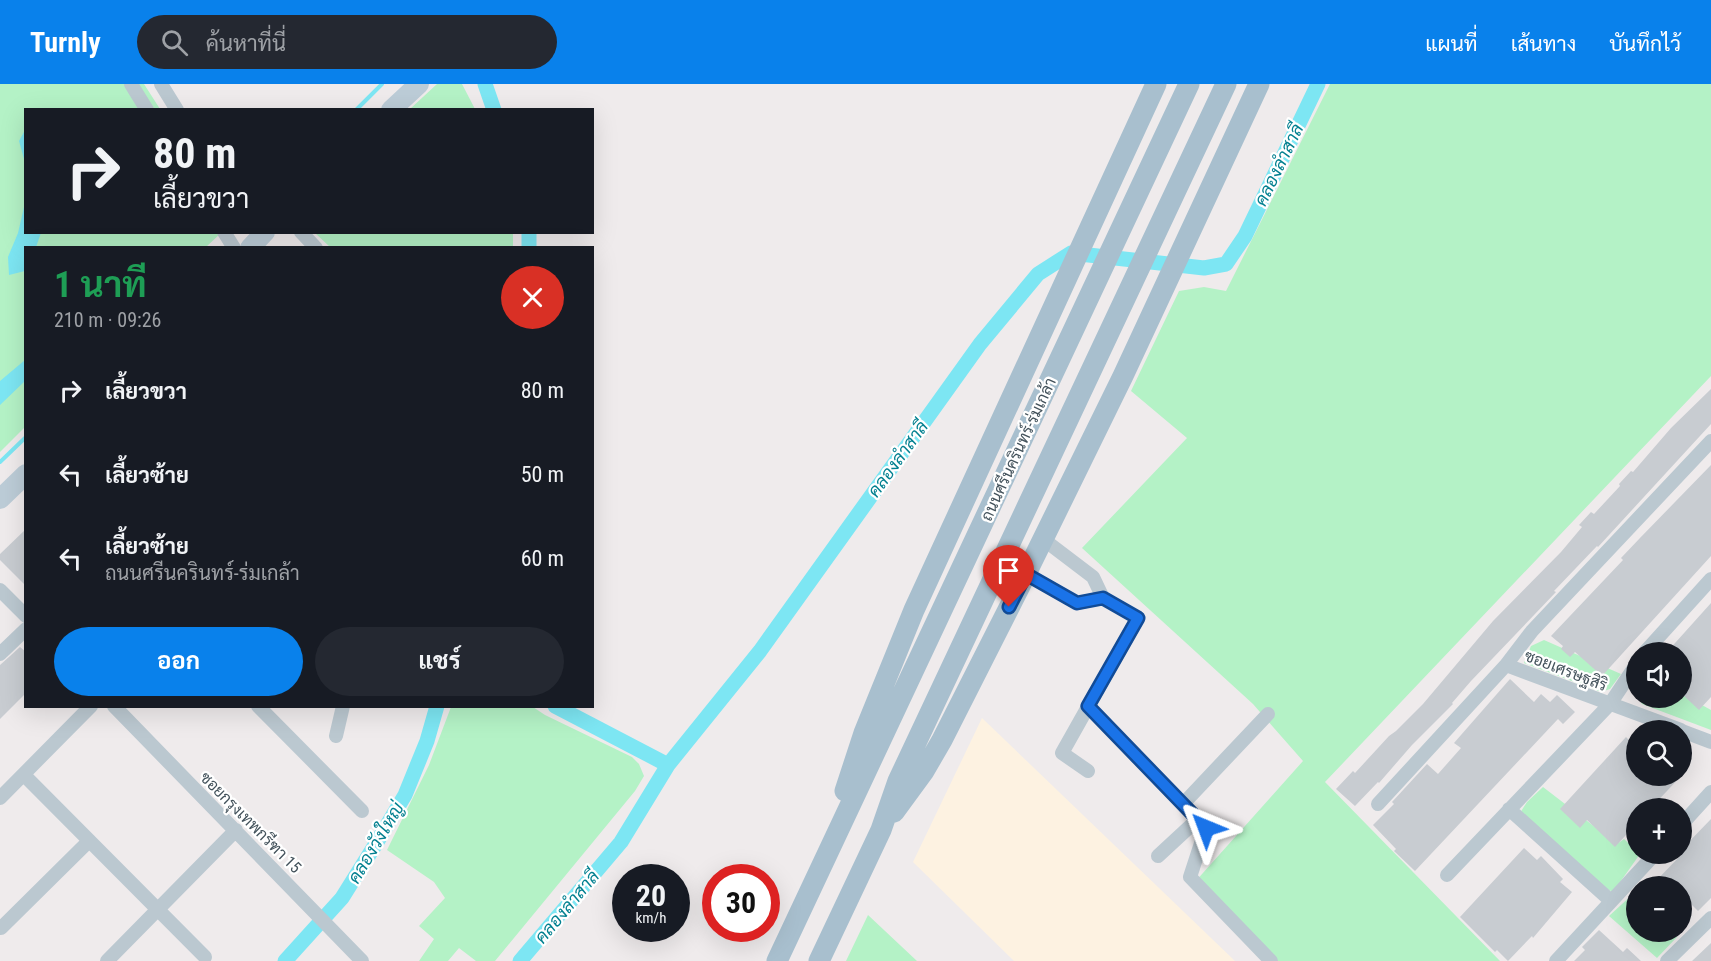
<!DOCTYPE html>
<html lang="th">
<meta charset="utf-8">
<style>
body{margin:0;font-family:"Roboto Condensed",Sarabun,sans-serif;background:#242831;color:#f1f3f6;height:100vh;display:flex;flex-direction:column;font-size:22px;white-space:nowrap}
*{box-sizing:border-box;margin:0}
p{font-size:20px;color:#9ea1a6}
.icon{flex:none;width:33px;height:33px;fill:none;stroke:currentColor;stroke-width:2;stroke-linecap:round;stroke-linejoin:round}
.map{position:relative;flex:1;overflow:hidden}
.sheet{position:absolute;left:24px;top:162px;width:570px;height:462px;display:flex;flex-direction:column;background:#171b24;border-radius:0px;box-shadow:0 6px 24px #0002}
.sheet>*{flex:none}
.guide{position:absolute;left:24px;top:24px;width:570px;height:126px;border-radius:0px;box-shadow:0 6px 24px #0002;background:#171b24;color:#f1f3f6;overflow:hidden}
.fabs{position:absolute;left:1626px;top:558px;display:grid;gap:12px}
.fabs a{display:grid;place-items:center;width:66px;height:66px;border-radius:50%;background:#171b24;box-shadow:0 6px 24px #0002;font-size:30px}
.speed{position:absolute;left:612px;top:780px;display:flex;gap:12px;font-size:30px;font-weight:700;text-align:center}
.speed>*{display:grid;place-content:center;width:78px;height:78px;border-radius:50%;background:#171b24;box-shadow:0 6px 24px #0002;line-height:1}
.speed small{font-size:15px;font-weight:400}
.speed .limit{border:9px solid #d22;background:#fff;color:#111}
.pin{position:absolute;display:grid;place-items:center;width:51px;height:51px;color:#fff;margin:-62px -26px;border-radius:50% 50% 50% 0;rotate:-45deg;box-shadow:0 0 6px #0007}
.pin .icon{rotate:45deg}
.me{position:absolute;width:66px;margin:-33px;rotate:316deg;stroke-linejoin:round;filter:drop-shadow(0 0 4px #0008)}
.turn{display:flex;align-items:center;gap:21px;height:126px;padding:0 30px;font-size:27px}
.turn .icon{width:78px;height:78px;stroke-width:2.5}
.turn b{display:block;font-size:42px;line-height:51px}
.round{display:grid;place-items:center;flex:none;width:63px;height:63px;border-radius:32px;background:#242831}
.overview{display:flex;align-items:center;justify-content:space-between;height:102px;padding:0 30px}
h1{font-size:36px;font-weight:700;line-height:45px;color:#1e9e55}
.cta{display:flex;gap:12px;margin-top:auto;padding:12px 30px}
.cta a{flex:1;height:69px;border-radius:36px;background:#0981eb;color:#fff;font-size:24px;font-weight:700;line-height:69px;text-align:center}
.cta a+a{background:#242831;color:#f1f3f6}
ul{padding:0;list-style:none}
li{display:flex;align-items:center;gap:18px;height:84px;padding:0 30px}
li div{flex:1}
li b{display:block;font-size:22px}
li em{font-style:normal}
header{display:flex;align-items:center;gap:36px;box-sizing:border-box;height:84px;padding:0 30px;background:#0981eb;color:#fff}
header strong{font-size:28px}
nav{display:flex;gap:33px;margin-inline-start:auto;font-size:21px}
.search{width:420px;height:54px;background:#242831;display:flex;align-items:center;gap:15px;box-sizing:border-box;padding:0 21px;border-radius:33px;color:#9ea1a6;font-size:22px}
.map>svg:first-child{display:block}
</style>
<header>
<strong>Turnly</strong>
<div class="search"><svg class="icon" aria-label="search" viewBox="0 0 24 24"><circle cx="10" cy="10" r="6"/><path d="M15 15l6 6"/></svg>ค้นหาที่นี่</div>
<nav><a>แผนที่</a><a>เส้นทาง</a><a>บันทึกไว้</a></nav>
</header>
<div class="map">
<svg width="1711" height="877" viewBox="0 0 1711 877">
<rect width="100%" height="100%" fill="#efebec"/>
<path fill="#fdf2e1" d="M982,634L1235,877H1014L913,778Z"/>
<path fill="#b4f2c6" d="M0,0H144L160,25L26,26V148L221,149L206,163L26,164L25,343L0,368Z
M437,0H462L475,25H410Z
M1330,0H1711V292L1325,698L1500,877H1274L1194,799L1303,677L1253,620L1082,464L1187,354L1131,307L1179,207L1204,203L1226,207Z
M315,149H513V163H330Z
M1544,556L1621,590L1610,605L1601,608L1524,579L1531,562Z
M1682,610L1711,626V646L1642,620L1638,614H1682Z
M451,623H533L545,631L632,673L639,680L644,692L635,707L495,877H476L459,864L448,877H419L434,855L419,842L445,814L434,798L387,766L429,681Z
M1543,703L1617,760L1624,755L1636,766V770H1640L1613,808L1605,804L1520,729L1527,718Z
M1634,809L1636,811V848H1672L1677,853L1657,874L1609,832Z
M868,831L917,877H846Z"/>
<path fill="#7de6f3" d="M25,46L26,148L41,149L36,163L26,164L25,187L9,191L8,173L18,149L24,123V75L19,57Z
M25,276V297L0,321V297Z"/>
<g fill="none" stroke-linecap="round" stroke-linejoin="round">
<path stroke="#7de6f3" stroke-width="4" d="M356,26L382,0
M0,378L26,353"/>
<path stroke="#7de6f3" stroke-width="15" d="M485,0L494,26
M529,164V148
M555,622L668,681
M285,877L342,814L377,758L405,711L427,657L437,622
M520,877L621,758L668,681L760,567L980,260L1038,190L1071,169L1204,184L1226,180L1245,152L1318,0"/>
</g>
<path fill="#c8ccd1" d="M1711,305V340L1598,463L1597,462L1554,507L1556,508L1471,597L1452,619L1453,620L1412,661L1379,699L1378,698L1355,722L1336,705L1353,687L1355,689L1389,652L1396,647L1423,620L1493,537L1561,468L1582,443L1579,441L1591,428L1594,430L1620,402L1619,400L1631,387L1633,388L1671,344Z
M1711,381V472L1602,592L1575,568L1570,573L1561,565L1563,562L1551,552L1623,476L1621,474L1640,454Z
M26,445V502L0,476V470Z
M1711,519V613L1699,626L1682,610V568H1667Z
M20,563L26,568V609L0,635V581Z
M1510,595L1534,618L1541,610L1550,618L1557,611L1575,628L1563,640L1558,635L1415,787L1394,767L1396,765L1373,741L1394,720L1392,718L1427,680L1438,690L1461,664L1454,659Z
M1626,653L1636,663V692H1681L1651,724H1636V740L1615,763L1587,736L1580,744L1560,725Z
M1711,735V814L1698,827L1682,811V802H1651L1682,770V765Z
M1524,764L1537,776L1541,772L1563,795L1560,798L1572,808L1533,854L1532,852L1508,877L1497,866L1495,868L1460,833Z
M1599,846L1623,868L1627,864L1641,877H1574L1585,866L1582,863Z
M1711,859V877H1692Z"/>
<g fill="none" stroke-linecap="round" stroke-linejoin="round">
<path stroke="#bbc8d0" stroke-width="14" d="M131,0L147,26
M161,0L177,26
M224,148L234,164
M301,148L316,164
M1026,490L1077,519L1103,514L1093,493L1043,455
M0,506L26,532
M1645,568L1711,495
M0,570L26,545
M1506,581L1681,646
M114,622L362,877
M258,622L362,727
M1088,622L1206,744L1190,793L1271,877
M1682,647L1711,658
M336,652L343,622
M1088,687L1062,669L1138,534L1103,514
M24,691L205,873
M0,714L91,622
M1183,720L1268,630
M1378,720L1506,581L1532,547L1711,357
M1509,725L1611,817
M1682,740L1711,708
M1158,772L1198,735
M1447,791L1610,620L1636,581
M1,844L89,757
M107,877L236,746
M1556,877L1655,770
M1667,877L1711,834"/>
<path stroke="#bcccd7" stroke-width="20" d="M391,26L419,0
M250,164L265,148
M0,415L26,390"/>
<path stroke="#a8bfce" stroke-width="21" d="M845,707L864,649L914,526L1156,0
M894,728L924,687L942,656L1019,504L1123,292L1259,0
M777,877L1189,0
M819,877L881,746L898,697L1226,0"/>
</g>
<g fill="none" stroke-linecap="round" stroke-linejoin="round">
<defs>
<path id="route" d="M1009,523L1026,490L1077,519L1103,514L1138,534L1088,622L1206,744"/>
</defs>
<use href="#route" stroke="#114b97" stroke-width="15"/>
<use href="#route" stroke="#1a73e8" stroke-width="10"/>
</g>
<g text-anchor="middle" stroke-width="4.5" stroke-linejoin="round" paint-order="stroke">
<g font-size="16" fill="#43525b" stroke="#fff">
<text transform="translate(1018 365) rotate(-65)" y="6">ถนนศรีนครินทร์-ร่มเกล้า</text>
<text transform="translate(1566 586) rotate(21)" y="6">ซอยเศรษฐสิริ</text>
<text transform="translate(251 738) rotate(45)" y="6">ซอยกรุงเทพกรีฑา 15</text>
</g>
<g font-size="18" font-style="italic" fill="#038090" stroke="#fff">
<text transform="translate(1279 81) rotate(-64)" y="6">คลองลำสาลี</text>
<text transform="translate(898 375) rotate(-54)" y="6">คลองลำสาลี</text>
<text transform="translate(376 759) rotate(-59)" y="6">คลองวังใหญ่</text>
<text transform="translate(567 823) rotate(-50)" y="6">คลองลำสาลี</text>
</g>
</g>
</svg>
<div class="fabs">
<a><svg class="icon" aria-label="sound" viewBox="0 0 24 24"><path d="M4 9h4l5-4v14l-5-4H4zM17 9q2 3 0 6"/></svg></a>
<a><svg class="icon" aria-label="search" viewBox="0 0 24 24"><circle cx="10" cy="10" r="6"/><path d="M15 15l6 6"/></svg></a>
<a>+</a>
<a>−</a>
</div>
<div class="speed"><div>20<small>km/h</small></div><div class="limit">30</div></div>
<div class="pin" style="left:1009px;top:523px;background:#d93025"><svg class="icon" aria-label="arrive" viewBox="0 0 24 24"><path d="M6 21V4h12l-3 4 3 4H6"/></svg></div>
<svg class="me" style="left:1206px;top:744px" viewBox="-20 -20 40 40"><path d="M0-17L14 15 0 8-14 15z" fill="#1a73e8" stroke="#fff" stroke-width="4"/></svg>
<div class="guide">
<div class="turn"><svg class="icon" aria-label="right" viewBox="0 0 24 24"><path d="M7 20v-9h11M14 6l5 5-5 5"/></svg><div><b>80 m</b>เลี้ยวขวา</div></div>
</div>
<section class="sheet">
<div class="overview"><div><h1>1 นาที</h1><p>210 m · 09:26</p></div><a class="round" style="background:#d93025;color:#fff"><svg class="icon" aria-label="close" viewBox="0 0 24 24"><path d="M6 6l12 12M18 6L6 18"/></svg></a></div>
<ul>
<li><svg class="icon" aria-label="right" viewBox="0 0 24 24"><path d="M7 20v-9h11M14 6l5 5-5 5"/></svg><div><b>เลี้ยวขวา</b></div><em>80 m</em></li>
<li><svg class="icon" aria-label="left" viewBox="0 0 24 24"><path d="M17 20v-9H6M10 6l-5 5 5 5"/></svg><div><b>เลี้ยวซ้าย</b></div><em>50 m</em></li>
<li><svg class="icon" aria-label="left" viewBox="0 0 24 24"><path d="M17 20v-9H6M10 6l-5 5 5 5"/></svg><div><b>เลี้ยวซ้าย</b><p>ถนนศรีนครินทร์-ร่มเกล้า</p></div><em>60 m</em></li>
</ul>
<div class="cta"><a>ออก</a><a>แชร์</a></div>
</section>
</div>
